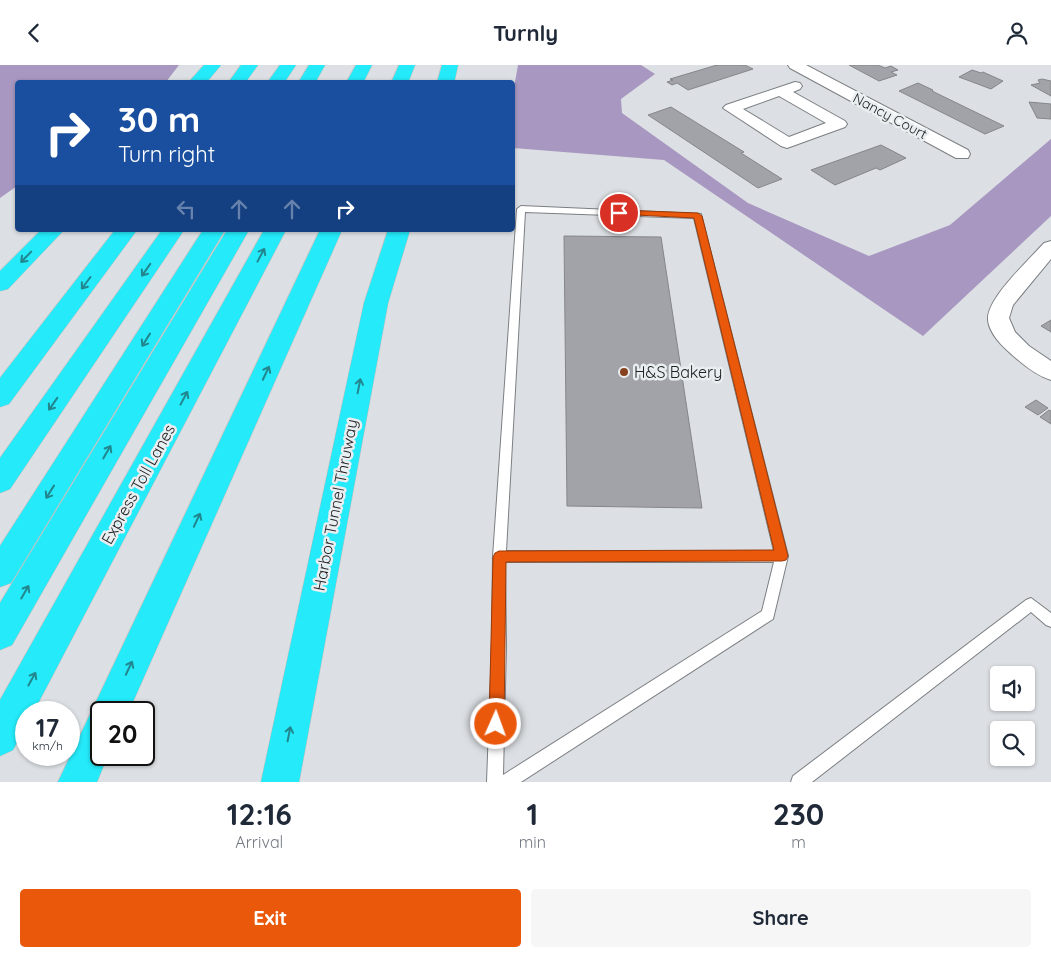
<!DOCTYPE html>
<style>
body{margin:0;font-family:Quicksand,sans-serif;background:#f6f6f7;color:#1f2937;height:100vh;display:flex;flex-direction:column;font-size:19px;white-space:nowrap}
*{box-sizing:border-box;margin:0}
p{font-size:16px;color:#747a83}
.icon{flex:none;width:28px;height:28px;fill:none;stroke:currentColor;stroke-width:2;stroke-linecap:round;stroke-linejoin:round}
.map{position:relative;height:717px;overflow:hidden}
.sheet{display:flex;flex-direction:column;background:#fff;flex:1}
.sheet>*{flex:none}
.top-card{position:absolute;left:15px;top:15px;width:500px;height:152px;border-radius:5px;box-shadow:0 1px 4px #0004;background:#1a4fa0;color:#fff;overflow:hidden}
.fabs{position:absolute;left:990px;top:601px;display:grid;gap:10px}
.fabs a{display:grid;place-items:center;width:45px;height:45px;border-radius:5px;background:#fff;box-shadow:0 1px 4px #0004;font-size:25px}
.speed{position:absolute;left:15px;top:636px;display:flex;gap:10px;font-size:25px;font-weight:700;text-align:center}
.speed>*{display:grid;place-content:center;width:65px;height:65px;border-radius:50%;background:#fff;box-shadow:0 1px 4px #0004;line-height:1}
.speed small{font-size:12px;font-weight:400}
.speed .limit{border:2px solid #111;border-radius:8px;background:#fff;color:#111}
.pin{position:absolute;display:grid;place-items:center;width:42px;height:42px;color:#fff;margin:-21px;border:2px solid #fff;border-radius:50%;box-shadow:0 1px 5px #0007}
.me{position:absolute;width:55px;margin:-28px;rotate:2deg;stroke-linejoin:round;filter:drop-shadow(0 0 4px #0008)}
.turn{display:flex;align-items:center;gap:18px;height:105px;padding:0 20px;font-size:22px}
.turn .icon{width:65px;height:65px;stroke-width:2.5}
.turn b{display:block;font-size:35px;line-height:42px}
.lanes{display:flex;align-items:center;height:48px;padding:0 20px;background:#0003;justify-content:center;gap:25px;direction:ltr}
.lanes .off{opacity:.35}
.eta{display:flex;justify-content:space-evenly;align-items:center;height:85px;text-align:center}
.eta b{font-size:30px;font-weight:800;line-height:35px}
.action{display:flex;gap:10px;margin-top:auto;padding:10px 20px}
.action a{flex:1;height:58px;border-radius:5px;background:#ea580c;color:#fff;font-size:20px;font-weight:800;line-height:58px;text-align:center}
.action a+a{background:#f6f6f7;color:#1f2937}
header{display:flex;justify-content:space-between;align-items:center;height:65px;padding:0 20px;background:#fff;font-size:22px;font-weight:800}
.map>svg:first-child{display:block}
</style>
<header><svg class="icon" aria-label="back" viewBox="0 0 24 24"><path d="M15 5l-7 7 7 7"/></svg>Turnly<svg class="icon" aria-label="person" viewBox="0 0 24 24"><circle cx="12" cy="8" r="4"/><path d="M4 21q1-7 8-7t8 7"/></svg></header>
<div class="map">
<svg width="1051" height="717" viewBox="0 0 1051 717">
<rect width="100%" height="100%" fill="#dce0e4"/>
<path fill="#a897c0" d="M0,0H179L166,17L18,18L17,121L0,133Z
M518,0H641L655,9L621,34L622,48L748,138L869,191L950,160L1051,74V151L923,271L664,95L513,83L512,34Z"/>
<path fill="#a2a3a8" stroke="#84868b" d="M717,0H745L753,4L688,25L677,18L672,20L667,17L673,15L670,14Z
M849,0H878L885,3L891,1L898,5L891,7L897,10L879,16Z
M972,5L981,8L983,7L1003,16L991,24L959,12Z
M1042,14L1051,16V31L1031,20L1040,18L1038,15Z
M918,18L933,25L932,26L1004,61L985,69L899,26Z
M1029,37L1051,39V54L1037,53Z
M671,42L744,87L741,88L782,114L758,123L648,50Z
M881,80L906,93L880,105L876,103L835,120L811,105Z
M564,171L661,172L702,443L567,441Z
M1051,255V267L1041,261Z
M1036,335L1048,343L1038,350L1025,342Z
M1049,345L1051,346V359L1040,352Z"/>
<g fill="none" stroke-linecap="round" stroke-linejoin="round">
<defs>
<path id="lane" d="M521,141L701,149L788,491L773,554L521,717H487L492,581L493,492L517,144ZM525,147L694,153L774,486H506ZM505,497H774L762,546L503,710L506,581Z
M1031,533L1051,548V562L1046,560L1031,547L812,717H791L793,711L1026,535Z"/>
<path id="street" d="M788,0H806L968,85L970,89L968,93H956L790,3Z
M795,17L800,18L802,21L800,24L793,27L845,56L847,59L845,62L787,83L781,81L723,43L726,40ZM779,31L826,58L789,72L743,44Z
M1051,176V194L1013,240L1009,253L1015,267L1029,281L1051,296V315C1035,310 1021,298 1009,287C1001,280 989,267 988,255C986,234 1030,194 1044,178Z"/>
<path id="highway" d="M204,0H221L206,18H188Z
M241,0H258L245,18H228Z
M280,0H296L284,18H267Z
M309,0H325L315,18H298Z
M356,0H372L363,18H346Z
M399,0H415L408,18H391Z
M442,0H458L454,18H437Z
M41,165H64L8,224L0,226V206Z
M115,165H137L9,339L0,342V313Z
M162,165H184L10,424L0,428V393Z
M203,165H225L11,518L0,522V481Z
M227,165H249L12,580L0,585V538Z
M264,165H286L33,648H26V660L13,685L0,691V635Z
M320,165H342L128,648H101V690H108L97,717H58Z
M388,165H410L388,238L299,717H261L364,238Z"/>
</defs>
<use href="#lane" stroke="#7b7f82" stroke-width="2"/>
<use href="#street" stroke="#7b7f82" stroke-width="2"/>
<use href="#highway" stroke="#bcbdbd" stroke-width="1"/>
<use href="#lane" fill="#fff" fill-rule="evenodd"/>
<use href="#street" fill="#fff" fill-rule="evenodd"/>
<use href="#highway" fill="#24eaf9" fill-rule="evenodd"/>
</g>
<defs><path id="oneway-shaft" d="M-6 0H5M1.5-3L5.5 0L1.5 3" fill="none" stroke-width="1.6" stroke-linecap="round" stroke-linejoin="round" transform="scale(1.25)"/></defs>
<g stroke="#22868e">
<use href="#oneway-shaft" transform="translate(261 190) rotate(-62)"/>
<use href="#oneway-shaft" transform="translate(26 192) rotate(134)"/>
<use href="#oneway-shaft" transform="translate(146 205) rotate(125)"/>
<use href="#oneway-shaft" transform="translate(86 218) rotate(127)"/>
<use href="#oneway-shaft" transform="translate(146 275) rotate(122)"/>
<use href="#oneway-shaft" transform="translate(266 308) rotate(-65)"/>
<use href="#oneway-shaft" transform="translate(359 321) rotate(-79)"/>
<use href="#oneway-shaft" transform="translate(184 333) rotate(-62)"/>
<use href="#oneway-shaft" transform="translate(53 339) rotate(125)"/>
<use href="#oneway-shaft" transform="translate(107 387) rotate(-60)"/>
<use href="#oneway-shaft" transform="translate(50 427) rotate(122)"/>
<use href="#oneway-shaft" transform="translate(197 455) rotate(-65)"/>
<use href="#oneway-shaft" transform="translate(25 527) rotate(-60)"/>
<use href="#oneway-shaft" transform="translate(129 603) rotate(-65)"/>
<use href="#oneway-shaft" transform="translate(32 614) rotate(-61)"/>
<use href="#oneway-shaft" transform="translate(289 669) rotate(-79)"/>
</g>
<path fill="#ea580c" stroke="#983908" d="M619,145L698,148L702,151L788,491L786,495L782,496L506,497L504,659L502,664L496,666L491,664L489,659L493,492L495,488L499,486L774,485L694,153L616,149L615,148Z"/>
<circle fill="#88411f" stroke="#e9eef1" stroke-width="2" cx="624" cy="307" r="5"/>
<g text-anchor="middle" stroke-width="5" stroke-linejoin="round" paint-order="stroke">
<g font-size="14" fill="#212224" stroke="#e9eef1">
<text transform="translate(890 51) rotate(28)" y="5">Nancy Court</text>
</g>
<g font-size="16" fill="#212224" stroke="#e9eef1" text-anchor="start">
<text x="634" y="313">H&amp;S Bakery</text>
</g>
<g font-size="16" fill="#212224" stroke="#e9eef1">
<text transform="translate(138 419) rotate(-61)" y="6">Express Toll Lanes</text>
<text transform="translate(335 440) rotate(-79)" y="6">Harbor Tunnel Thruway</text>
</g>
</g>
</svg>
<div class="fabs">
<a><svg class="icon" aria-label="sound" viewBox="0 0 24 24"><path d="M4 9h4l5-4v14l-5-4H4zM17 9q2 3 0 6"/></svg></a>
<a><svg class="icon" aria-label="search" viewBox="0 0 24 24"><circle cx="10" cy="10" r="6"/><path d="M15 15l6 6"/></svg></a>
</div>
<div class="speed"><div>17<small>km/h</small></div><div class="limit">20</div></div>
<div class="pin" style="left:619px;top:148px;background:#d93025"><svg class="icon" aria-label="arrive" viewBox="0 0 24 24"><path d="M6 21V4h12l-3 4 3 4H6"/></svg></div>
<svg class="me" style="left:496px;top:659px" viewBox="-20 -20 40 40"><circle r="17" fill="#ea580c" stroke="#fff" stroke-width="3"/><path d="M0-11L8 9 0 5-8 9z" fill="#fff"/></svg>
<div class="top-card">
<div class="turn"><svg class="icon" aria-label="right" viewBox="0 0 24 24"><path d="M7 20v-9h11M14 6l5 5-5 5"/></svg><div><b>30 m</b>Turn right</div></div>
<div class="lanes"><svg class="icon off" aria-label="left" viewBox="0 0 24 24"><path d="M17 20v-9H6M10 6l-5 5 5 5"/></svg><svg class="icon off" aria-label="ahead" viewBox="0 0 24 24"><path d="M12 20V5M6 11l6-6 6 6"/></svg><svg class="icon off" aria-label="ahead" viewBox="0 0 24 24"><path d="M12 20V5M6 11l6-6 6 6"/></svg><svg class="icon" aria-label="right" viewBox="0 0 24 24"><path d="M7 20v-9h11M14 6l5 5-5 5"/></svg></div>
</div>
</div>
<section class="sheet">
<div class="eta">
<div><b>12:16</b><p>Arrival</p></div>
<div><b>1</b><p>min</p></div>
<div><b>230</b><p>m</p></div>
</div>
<div class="action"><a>Exit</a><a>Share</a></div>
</section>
